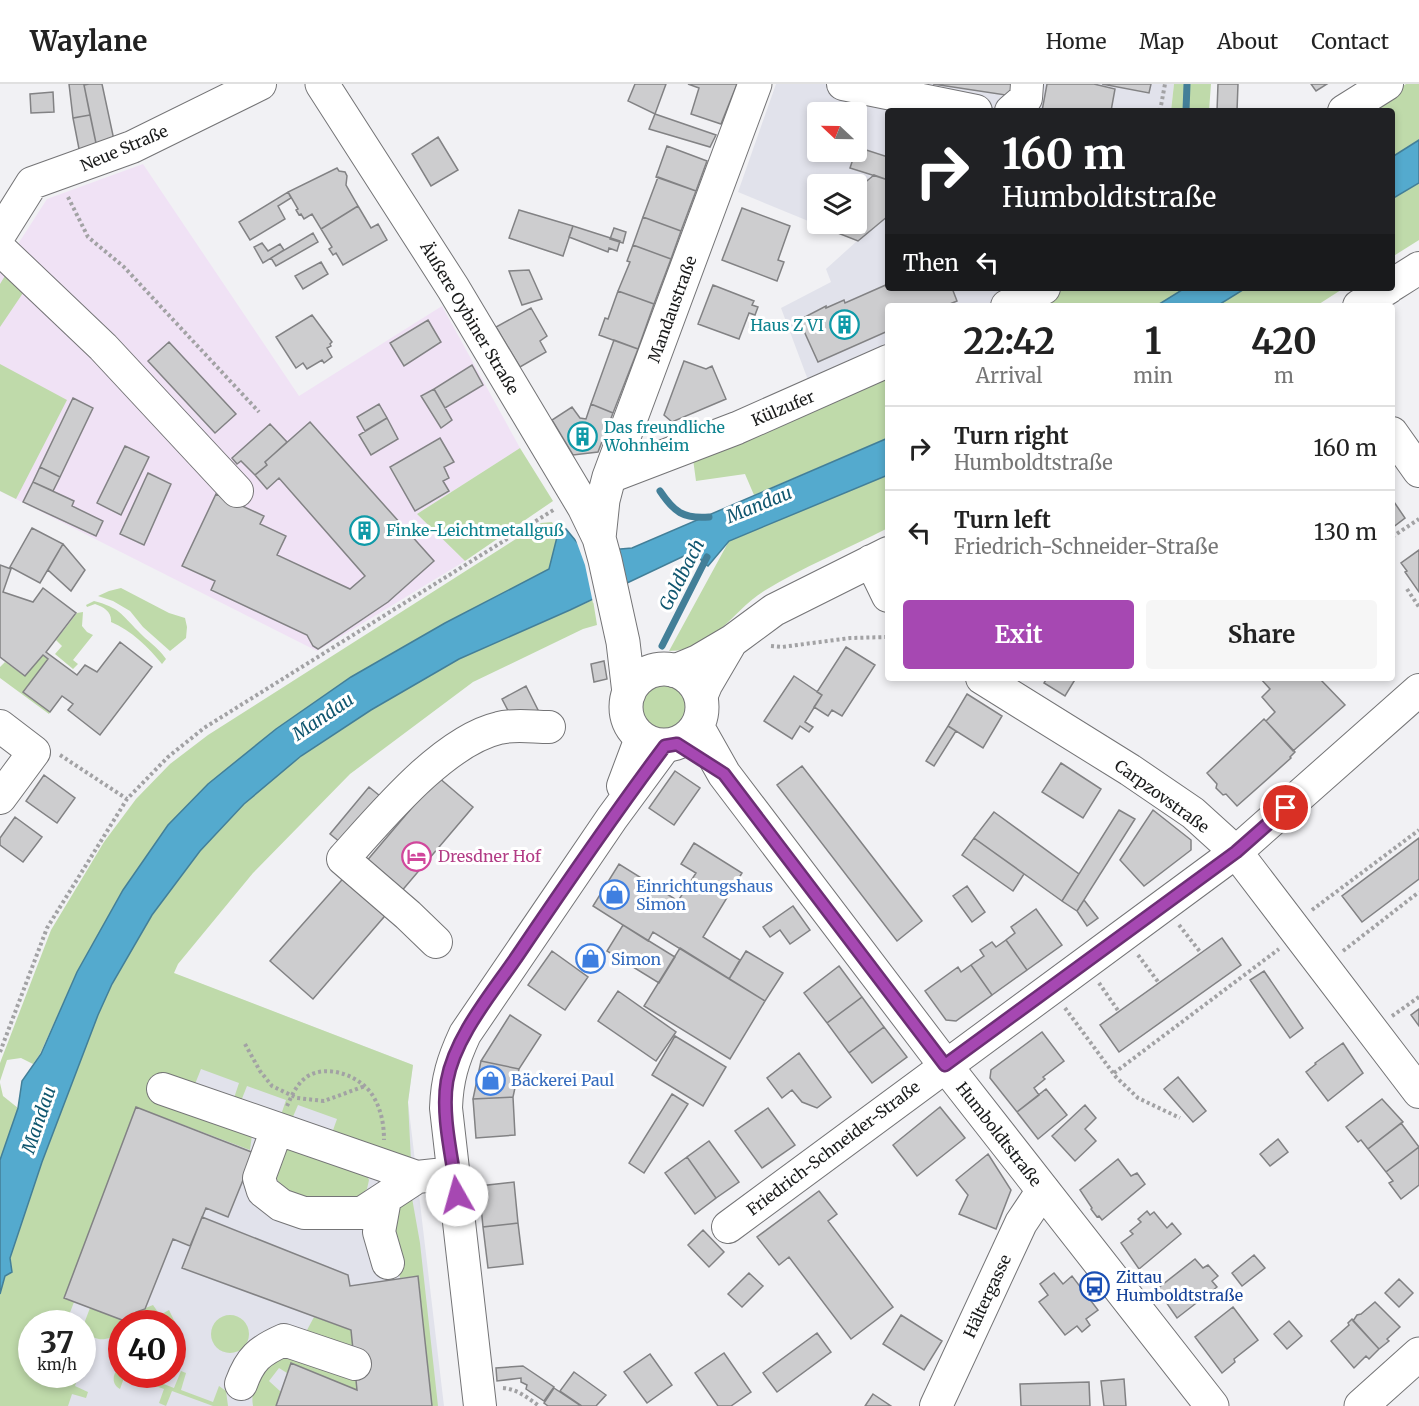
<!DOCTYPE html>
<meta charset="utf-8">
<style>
body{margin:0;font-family:Merriweather,serif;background:#f6f6f6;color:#222;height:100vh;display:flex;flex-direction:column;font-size:22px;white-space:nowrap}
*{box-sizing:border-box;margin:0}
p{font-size:20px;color:#767676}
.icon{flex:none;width:33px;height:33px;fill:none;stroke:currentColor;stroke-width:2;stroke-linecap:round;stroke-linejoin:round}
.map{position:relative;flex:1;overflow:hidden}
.sheet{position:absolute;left:885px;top:219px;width:510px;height:378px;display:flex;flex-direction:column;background:#fff;border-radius:6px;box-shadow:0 3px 9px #0003}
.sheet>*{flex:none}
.top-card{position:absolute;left:885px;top:24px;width:510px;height:183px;border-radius:6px;box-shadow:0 3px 9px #0003;background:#202124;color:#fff;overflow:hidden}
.needle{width:39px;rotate:292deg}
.controls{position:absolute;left:807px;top:18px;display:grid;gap:12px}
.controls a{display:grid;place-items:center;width:60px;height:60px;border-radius:6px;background:#fff;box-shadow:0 3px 9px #0003;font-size:30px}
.speed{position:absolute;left:18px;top:1226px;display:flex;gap:12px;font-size:30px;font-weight:700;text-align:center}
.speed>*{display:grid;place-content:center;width:78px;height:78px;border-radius:50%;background:#fff;box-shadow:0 3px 9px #0003;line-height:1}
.speed small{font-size:15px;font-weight:400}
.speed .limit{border:9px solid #d22;background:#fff;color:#111}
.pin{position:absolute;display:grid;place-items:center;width:51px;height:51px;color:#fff;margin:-26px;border:3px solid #fff;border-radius:50%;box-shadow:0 2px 6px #0007}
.me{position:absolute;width:66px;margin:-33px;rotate:353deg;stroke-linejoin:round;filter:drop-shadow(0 0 4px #0008)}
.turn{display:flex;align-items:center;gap:21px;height:126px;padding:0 18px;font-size:27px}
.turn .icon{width:78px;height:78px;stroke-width:2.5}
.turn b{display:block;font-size:42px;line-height:51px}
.then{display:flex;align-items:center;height:57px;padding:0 18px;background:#0003;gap:12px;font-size:22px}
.eta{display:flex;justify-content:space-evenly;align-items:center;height:102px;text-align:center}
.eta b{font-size:36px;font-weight:700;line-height:42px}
.action{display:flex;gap:12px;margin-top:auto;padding:12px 18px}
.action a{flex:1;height:69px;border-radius:6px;background:#a648b2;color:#fff;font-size:24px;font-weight:700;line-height:69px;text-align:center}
.action a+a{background:#f6f6f6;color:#222}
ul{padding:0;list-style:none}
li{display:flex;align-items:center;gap:18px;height:84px;padding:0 18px;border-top:2px solid #e0e0e0}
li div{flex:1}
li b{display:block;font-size:22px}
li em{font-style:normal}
header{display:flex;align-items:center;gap:36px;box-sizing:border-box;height:84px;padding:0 30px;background:#fff;border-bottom:2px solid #e0e0e0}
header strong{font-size:28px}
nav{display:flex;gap:33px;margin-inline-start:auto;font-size:21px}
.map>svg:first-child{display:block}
</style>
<header>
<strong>Waylane</strong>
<nav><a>Home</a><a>Map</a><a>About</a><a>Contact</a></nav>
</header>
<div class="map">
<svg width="1419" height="1322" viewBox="0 0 1419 1322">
<rect width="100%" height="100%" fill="#f1f1f4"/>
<path fill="#e1e2eb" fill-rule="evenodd" d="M776,0H1174L1171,27H888V204H1026L991,222H888V270L811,304L781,224L831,198L826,185L857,157L738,108ZM818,28H856V68H818ZM818,100H856V140H818Z
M173,889L413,981L408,1018L444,1322H30L34,1290H82V1239H43ZM122,1239H172V1290H122Z"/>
<path fill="#f0e2f5" d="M143,80L299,312L442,222L520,364L417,430L465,477L317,567L0,407V188L47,115Z"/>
<path fill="#bfdaaa" d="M1174,0H1211L1209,27H1171Z
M1406,0H1419V56L1392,73V27H1363Z
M1419,99V156L1392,173V115Z
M8,187L23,209L0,243V200Z
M1064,204H1185L1156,222H1025Z
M1246,204H1344L1316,222H1217Z
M0,280L67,316L16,415L0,407Z
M888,285V354L754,411L745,390L696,397L693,375Z
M520,364L553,417L465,477L417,430Z
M888,391V444C847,465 803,483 764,507C730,529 714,566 669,567L729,457Z
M552,438L558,449L549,485L445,539L351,593L276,645L208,700L168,741L123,806L77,888L40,970L33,980L21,974L7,976L0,997V979L51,846L104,758L136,715L170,680L208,651L541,439Z
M121,504L169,529L185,534L187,543L186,554L170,567L143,543L130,527L113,517L98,512L109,507Z
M593,516L597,541L583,545L473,598L350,690L253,789L178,880L174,889L413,981L408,1018L411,1077L332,1049L337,1035L298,1021L292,1035L281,1031L286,1016L247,1002L241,1017L234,1014L239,999L201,985L195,1000L252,1051L250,1066L136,1023L64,1214L74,1218L66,1239H32V1290H79L75,1302L88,1308L86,1314L72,1310L68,1322H0V1210L5,1192L12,1188L10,1174L42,1078L98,931L112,900L152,831L200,767L244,720L301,672L371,626L459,575Z
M94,517C120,524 121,530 138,547C147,557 158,563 166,575L162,580C149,564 131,546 111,538C112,528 104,523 95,520L87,523L86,521Z
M83,528L82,542L87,548L93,551L73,576L78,580L73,585L55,570L62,562L56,556L77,529Z
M43,571L48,575L23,608L50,628L49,630L0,594V583L5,578L25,592Z
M642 624a22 22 0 1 1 44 0a22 22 0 1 1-44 0Z
M0,999L3,1012L18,1024L0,1076Z
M290,1065L367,1092L369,1096L367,1105L359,1113L319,1119L284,1105L275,1093L284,1067Z
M412,1114L420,1159L438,1322H432L418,1192L400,1194C397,1177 388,1136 400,1122C403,1119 408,1116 412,1114Z
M153,1221L160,1231L169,1226L184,1257L176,1264H173L172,1239H131L136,1228Z
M90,1224L130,1239H122L121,1249C107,1256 98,1259 86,1248L85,1237Z
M211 1250a19 19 0 1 1 38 0a19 19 0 1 1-38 0Z
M314,1233L351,1246L354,1272L306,1248Z
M281,1272L355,1288L357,1306L291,1279L287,1289L279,1284L269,1297L281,1308L276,1322H253C249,1299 264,1286 281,1272Z
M121,1282L122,1290H143V1292L174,1304L181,1287L186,1289L181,1306L213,1318L219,1302L226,1307L228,1322H213L172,1307L166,1322L159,1319L164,1305L125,1291L120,1305C110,1299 113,1288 121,1282Z"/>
<path fill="#54aace" stroke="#437f98" stroke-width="1.5" d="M1419,56V99L1392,115V73Z
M1185,204H1246L1217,222H1156Z
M888,354V391L729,457L708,482L703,479L697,469L684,472L570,526L459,575L371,626L301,672L244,720L200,767L152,831L112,900L98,931L42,1078L10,1174L12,1188L5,1192L0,1210V1076L18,1024L22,997L41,970L77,888L123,806L168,741L208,700L276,645L351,593L445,539L549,485L558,449L566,445L585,468L632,464Z"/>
<path fill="#f1f1f4" d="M573,448L586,465L618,462L627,502L593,519L585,481Z"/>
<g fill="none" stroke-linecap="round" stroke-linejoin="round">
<path stroke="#437f98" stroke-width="7" d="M1186,27L1187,0
M660,407C674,428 683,435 709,433
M662,562L707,473"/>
</g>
<path fill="#cdcdcf" stroke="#828284" stroke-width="1.5" d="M69,0H89L84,1L90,31L73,34Z
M89,0H102L114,56L97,64L84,1Z
M635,0H666L655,30L628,17Z
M688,0H737L721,40L691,30L699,4Z
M933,0H1014L1012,12Z
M1047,0H1094L1115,5L1111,27H1042Z
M1102,0H1151L1149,9Z
M1218,0H1238L1237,27H1217Z
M1311,0H1327L1316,7Z
M53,8L54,28L31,29L30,10Z
M655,30L716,51L710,63L649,45Z
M90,31L97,64L80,70L73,34Z
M438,53L458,86L431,102L412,70Z
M667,62L707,77L696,107L656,93Z
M857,63L888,73V96L850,84Z
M337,84L339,87L345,88L347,92L346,101L358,122L321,145L312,130L304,135L301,130L299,131L296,126L298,125L288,108Z
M874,91L888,96V132L858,157L815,140L818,138L856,140V106Z
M658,93L696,107L681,147L643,133Z
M288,108L291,114L278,122L285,135L250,156L239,138Z
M358,122L371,144L378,140L387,156L343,181L336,169L333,171L329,165L332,163L321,145Z
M742,124L790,142L778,176L784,178L777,197L722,176Z
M519,126L573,142L563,172L509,154Z
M643,133L681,147L671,175L633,161Z
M573,142L620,157L617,167L609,164L608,168L569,153Z
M614,144L626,148L623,159L610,155Z
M313,149L318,158L276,182L271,174Z
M262,159L268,167L280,160L284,166L263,179L254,163Z
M633,161L671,175L654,220L618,207L630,178L627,177Z
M321,178L328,190L303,205L295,192Z
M529,186L542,215L522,221L509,187Z
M888,200V204H952L957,217L945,222H888V247L818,278L799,236L826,222V224L844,216L845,219Z
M713,201L754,217L752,221L758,223L755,231L749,229L739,255L698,240Z
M618,207L654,220L638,265L599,251L605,234L608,235Z
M531,224L547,252L540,257L546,268L520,283L496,243Z
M312,231L332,258L330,260L331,262L327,264L332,273L324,279L322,276L307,285L303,279L296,284L276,253Z
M428,236L441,258L404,282L390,259Z
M614,256L638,265L613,329L591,320Z
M169,258L236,330L215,349L148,277Z
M684,277L706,285L712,282L726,315L672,338L664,331Z
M472,281L483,301L445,324L434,305Z
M434,305L452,336L441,344L421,312Z
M73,314L93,324L60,393L40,383Z
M379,320L387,334L365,347L357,333Z
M591,320L613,329L598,368L573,371L552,336L572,323L580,334L586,335Z
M387,334L398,355L371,371L359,351Z
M310,338L434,477L388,518L318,565L313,562L307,551L211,506L215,497L182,482L216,410L264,432L260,440L286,452L277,471L350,505L365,492L279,394L267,405L255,391L267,381L265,378Z
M270,340L287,358L265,378L267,381L255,391L241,377L237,380L232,374Z
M440,354L454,378L444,383L449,394L443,397L449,407L415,427L390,383Z
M125,362L149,373L121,431L97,419Z
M40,383L60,393L53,407L33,398Z
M148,389L171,400L144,461L120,450Z
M33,398L74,417L72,422L103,437L96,452L23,418Z
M1392,415L1405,434L1392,444Z
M32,444L63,460L40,499L10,483Z
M63,460L85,486L71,507L48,486Z
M1419,466V508L1405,488L1407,487L1401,479Z
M0,481L11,485L3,508L33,518L43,504L76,529L46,568L77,591L85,581L97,588L120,558L152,583L100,651L68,626L73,620L62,612L50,628L23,608L48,575L43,571L25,592L0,573Z
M846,563L875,581L842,632L832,626L828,632L814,623L822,611L817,608Z
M604,577L607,595L594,598L591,580Z
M794,592L822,611L805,638L813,643L809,648L800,642L792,655L764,637Z
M1047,594H1076L1065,612L1044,599Z
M1260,594H1319L1345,621L1293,667L1266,637L1275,628L1262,613L1270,605Z
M526,602L538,626L514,638L502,615Z
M967,610L1002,632L983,664L948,642Z
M1264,635L1295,668L1290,673L1291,674L1237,722L1226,710L1223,711L1216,704L1217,700L1207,689Z
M948,642L956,647L934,682L926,677Z
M1061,679L1101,705L1083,734L1042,708Z
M802,682L922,837L897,857L777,701Z
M675,687L700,704L674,741L649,724Z
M44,691L75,714L57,739L26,717Z
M438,693L473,723L400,809L365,779Z
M369,703L385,716L346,763L330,750Z
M1119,726L1135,735L1077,827L1062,817Z
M1153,726L1191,756V766L1144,802L1120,776Z
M994,728L1079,790L1062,817L974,754Z
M15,733L42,753L23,778L0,761V754Z
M974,754L1024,790L1013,807L962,771Z
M1419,754V795L1362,838L1342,812Z
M694,759L742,789L703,853L740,876L729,895L653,848L648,857L593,822L619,780L678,817L696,789L681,780Z
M348,789L390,826L313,915L270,877Z
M967,802L985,828L972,838L953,812Z
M1084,816L1098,834L1087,842L1077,827Z
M793,822L810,846L790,860L780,846L770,853L763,843Z
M1036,825L1062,861L1027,886L1006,856L1015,849L1011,843Z
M623,841L675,873L659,899L607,867Z
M1222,854L1241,881L1119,968L1100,941Z
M1006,856L1027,886L992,911L971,881L984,872L980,866L992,858L996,863Z
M680,864L765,917L730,975L644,922Z
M552,867L588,893L565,926L528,901Z
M746,867L783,889L765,917L729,895Z
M971,881L992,911L956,937L946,936L925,907L958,883L961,888Z
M839,882L862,913L827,939L804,909Z
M1264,887L1303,944L1290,954L1250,896Z
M618,907L676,948L656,977L598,937Z
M862,913L884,943L849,969L827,939Z
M1419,925V942L1411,931Z
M510,931L541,951L519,985L481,977Z
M884,943L907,973L872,999L849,969Z
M1042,948L1064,977L1043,993L1045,995L1034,1004L1039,1011L1017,1028L990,994L991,986Z
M675,952L726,983L703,1022L652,991Z
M1343,959L1363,989L1328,1017L1306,988L1316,980L1315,979Z
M799,969L831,1013L817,1024L802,1018L792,1006L782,1014L767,994Z
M481,977L519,985L513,1013L473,1015Z
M1178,993L1206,1027L1193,1038L1164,1005Z
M1046,1005L1067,1031L1038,1055L1017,1028Z
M672,1010L688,1020L644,1089L629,1079Z
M513,1013L515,1051L476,1054L473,1015Z
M1382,1015L1403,1038L1368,1065L1361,1056L1358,1058L1346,1043Z
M1085,1021L1096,1034L1085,1045L1096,1057L1075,1077L1052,1052Z
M136,1023L254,1069L228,1133L206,1124L190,1162L173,1155L145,1225L136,1228L130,1239L64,1214Z
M940,1023L965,1054L917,1092L893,1061Z
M768,1024L795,1061L762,1084L735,1047Z
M1401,1039L1419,1063L1386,1088L1368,1065Z
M1278,1055L1288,1068L1270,1082L1260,1070Z
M709,1057L739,1098L716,1114L687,1073Z
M1419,1063V1101L1401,1115L1389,1099L1393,1097L1386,1088Z
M988,1070L1011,1106L996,1145L959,1130L968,1111L956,1096Z
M687,1073L716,1114L695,1130L665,1089Z
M1118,1075L1131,1092L1137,1089L1145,1100L1102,1136L1099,1132L1097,1133L1091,1125L1092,1124L1080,1106Z
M514,1098L518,1139L483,1143L479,1102Z
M819,1107L837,1130L828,1137L893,1223L851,1255L789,1173L779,1181L757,1153Z
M1147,1127L1150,1131L1154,1128L1167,1144L1172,1139L1181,1150L1139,1185L1121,1159L1133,1150L1130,1147L1141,1138L1138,1135Z
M202,1133L348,1191L350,1202L418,1192L432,1322H276L291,1279L357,1306L351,1246L182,1184Z
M518,1139L523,1180L488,1184L483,1143Z
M703,1146L724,1168L709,1183L688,1161Z
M1254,1171L1265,1184L1242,1202L1232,1189Z
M1195,1175L1203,1184L1208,1181L1218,1192L1212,1197L1217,1203L1177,1234L1157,1205Z
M749,1189L763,1202L742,1223L728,1210Z
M1054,1189L1063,1200L1072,1192L1098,1226L1086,1235L1090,1241L1082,1248L1077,1242L1065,1251L1039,1218L1048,1211L1040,1200Z
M1399,1195L1413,1209L1399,1223L1385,1209Z
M1375,1218L1400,1243L1387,1255L1389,1257L1379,1265L1353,1237L1357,1231L1361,1230Z
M1233,1223L1258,1256L1234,1275L1235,1278L1222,1289L1195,1253Z
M901,1231L942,1257L924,1286L883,1260Z
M1352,1235L1379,1265L1369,1275L1366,1272L1354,1284L1331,1257L1349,1241L1348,1239Z
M1289,1237L1302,1252L1287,1265L1274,1250Z
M817,1249L831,1268L777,1308L763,1289Z
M724,1269L751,1308L731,1322H718L695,1289Z
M650,1270L672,1301L647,1319L624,1288Z
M523,1282L554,1303L544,1317L526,1305L527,1301L521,1298V1294L497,1297L496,1284Z
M574,1288L606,1311L596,1322H582L560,1307Z
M1124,1295L1126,1322H1104L1101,1297Z
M1089,1298L1090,1322H1021L1020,1300Z
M554,1304L581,1322H548L544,1319Z
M873,1310L891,1322H865Z"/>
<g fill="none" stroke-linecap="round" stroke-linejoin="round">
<defs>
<path id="minor" d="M843,0L976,27
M1011,27L1026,14L1027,0
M1344,27L1387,0
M0,150L32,99L132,63L260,0
M0,165L103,263L237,407
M1392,201L1419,184
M1007,222L1044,204
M1359,222L1388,204
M1392,349L1419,387
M609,393L737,344L888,277
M871,477L888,512
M674,587L698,577L732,557L774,526L888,469
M982,594L1130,686L1193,729L1236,768L1419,1008
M701,613L706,601L730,560
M0,642L34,668L0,714
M623,702L641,654
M436,858L408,831L343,775C381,733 443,657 499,644C514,640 533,643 549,643
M163,1005L417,1093
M277,1045L259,1094L263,1107L281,1121L304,1129H362L417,1093L454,1089
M385,1115L379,1148L388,1179
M728,1143L1236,768L1419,606
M241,1300C250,1275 259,1267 284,1256L355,1280
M480,1322L446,1024C447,995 453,976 465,950L612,734L665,662
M936,1322L1021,1139L1043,1106"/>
<path id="major" d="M322,0L453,204L584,423L599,454L605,476L623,558L629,609
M599,454L603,416L609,393L755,0
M626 623a38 38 0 1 1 76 0a38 38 0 1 1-76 0Z
M697,642L724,690L945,981L1212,1322
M1361,1322L1419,1270"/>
</defs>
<use href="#minor" stroke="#747476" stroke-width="34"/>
<use href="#major" stroke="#747476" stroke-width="35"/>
<path stroke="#a2a2a4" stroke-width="4" stroke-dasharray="3 3" stroke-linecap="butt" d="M1160,27L1165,0
M68,113L88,153L124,183L259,328
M1392,453L1419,435
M1407,505L1419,523
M771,562L782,563L850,554L888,553
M60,671L127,715
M1312,826L1419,746
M1179,841L1201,869
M1343,867L1419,808
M1138,871L1159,899
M1099,899L1119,928
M1065,924L1116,993L1138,1014L1180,1034
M1392,932L1419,913
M245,960L260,987L272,1002L297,1014L324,1017L365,1002
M0,968L47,844L127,715L168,673L204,644L555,425
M1114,989L1279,865
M287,1022C292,1011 297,999 308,992C328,980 361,992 373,1012C381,1025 384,1040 384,1056
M503,1304C517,1305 528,1314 539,1322"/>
<use href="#minor" stroke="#fff" stroke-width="32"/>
<use href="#major" stroke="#fff" stroke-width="33"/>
</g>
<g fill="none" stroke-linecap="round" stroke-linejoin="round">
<defs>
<path id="route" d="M457,1111C453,1076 441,1032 447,997C455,952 493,908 518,871C566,800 614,730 665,662L677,660L724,690L945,981L1236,768L1286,724"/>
</defs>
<use href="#route" stroke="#6c2f74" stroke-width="15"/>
<use href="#route" stroke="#a648b2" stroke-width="10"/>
</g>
<defs>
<symbol id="building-ring" viewBox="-11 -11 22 22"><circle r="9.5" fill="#fff" stroke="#0f9aa8" stroke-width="1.5"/><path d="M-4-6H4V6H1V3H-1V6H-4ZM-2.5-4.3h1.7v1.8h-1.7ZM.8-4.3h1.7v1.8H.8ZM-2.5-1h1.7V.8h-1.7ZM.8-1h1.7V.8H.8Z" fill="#0f9aa8"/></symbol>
<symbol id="hotel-ring" viewBox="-11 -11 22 22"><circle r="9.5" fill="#fff" stroke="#d1479c" stroke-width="1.5"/><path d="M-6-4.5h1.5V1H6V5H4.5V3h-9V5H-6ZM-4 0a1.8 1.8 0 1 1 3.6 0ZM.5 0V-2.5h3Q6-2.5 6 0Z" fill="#d1479c"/></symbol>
<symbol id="shop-ring" viewBox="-11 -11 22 22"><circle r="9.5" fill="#fff" stroke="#3f7fe0" stroke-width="1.5"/><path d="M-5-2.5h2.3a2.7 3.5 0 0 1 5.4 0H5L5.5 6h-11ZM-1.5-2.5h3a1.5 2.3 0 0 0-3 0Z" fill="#3f7fe0"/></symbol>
<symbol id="bus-ring" viewBox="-11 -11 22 22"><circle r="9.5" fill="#fff" stroke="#1a4fb4" stroke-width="1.5"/><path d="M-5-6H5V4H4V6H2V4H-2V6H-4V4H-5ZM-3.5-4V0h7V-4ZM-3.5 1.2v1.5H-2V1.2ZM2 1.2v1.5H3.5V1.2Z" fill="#1a4fb4"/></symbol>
</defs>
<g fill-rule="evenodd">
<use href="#building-ring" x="828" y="224" width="33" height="33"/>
<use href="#building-ring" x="566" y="336" width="33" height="33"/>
<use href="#building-ring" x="348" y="430" width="33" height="33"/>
<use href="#hotel-ring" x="400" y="756" width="33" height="33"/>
<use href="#shop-ring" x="598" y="794" width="33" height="33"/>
<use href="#shop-ring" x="574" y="858" width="33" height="33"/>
<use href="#shop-ring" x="474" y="980" width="33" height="33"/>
<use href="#bus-ring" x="1078" y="1186" width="33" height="33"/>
</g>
<g text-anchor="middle" stroke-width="6" stroke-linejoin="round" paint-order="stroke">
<g font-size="16" fill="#1a1b1b" stroke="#fff">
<text transform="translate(124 64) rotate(-23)" y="6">Neue Straße</text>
<text transform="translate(672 225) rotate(-70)" y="6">Mandaustraße</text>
<text transform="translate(470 234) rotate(59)" y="6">Äußere Oybiner Straße</text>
<text transform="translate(783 324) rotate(-23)" y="6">Külzufer</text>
<text transform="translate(1162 712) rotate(36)" y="6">Carpzovstraße</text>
<text transform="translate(999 1050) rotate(52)" y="6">Humboldtstraße</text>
<text transform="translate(833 1064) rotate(-37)" y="6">Friedrich-Schneider-Straße</text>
<text transform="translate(987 1212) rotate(-65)" y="6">Hältergasse</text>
</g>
<g font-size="16" fill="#0d838f" stroke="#fff" text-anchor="start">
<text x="824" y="247" text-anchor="end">Haus Z VI</text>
<text x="604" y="349">Das freundliche<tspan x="604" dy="18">Wohnheim</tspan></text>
<text x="386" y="452">Finke-Leichtmetallguß</text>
</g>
<g font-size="16" fill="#b23c85" stroke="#fff" text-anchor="start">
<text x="438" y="778">Dresdner Hof</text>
</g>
<g font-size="16" fill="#366cbe" stroke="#fff" text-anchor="start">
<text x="636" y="808">Einrichtungshaus<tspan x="636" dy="18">Simon</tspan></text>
<text x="611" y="881">Simon</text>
<text x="511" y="1002">Bäckerei Paul</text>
</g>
<g font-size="16" fill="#164399" stroke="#fff" text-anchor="start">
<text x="1116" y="1199">Zittau<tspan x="1116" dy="18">Humboldtstraße</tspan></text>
</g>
<g font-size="18" font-style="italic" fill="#0f566f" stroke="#fff">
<text transform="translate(759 421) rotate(-22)" y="6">Mandau</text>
<text transform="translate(682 491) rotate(-63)" y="6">Goldbach</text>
<text transform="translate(323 633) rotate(-34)" y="6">Mandau</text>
<text transform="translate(39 1036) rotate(-71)" y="6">Mandau</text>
</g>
</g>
</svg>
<div class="controls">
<a><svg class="needle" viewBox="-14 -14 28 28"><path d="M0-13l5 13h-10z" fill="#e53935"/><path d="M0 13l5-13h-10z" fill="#767676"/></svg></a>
<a><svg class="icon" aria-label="layers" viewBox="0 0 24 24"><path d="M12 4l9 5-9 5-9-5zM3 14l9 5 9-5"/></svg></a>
</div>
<div class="speed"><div>37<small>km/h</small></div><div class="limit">40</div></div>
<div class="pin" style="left:1286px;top:724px;background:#d93025"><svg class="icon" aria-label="arrive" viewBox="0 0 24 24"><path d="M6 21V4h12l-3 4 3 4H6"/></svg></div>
<svg class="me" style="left:457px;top:1111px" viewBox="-20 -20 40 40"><circle r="19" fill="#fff"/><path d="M0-13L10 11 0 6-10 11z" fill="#a648b2"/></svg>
<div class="top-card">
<div class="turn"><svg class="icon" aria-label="right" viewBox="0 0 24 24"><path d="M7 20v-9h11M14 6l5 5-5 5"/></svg><div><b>160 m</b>Humboldtstraße</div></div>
<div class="then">Then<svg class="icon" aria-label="left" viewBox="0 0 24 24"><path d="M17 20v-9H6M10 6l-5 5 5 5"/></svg></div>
</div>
<section class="sheet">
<div class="eta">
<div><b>22:42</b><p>Arrival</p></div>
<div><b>1</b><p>min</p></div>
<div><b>420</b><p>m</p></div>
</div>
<ul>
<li><svg class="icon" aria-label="right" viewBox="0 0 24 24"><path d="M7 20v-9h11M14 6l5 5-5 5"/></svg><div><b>Turn right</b><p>Humboldtstraße</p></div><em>160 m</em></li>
<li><svg class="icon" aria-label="left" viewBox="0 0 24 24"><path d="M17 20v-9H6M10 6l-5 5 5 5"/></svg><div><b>Turn left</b><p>Friedrich-Schneider-Straße</p></div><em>130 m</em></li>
</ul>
<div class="action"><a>Exit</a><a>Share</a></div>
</section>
</div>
